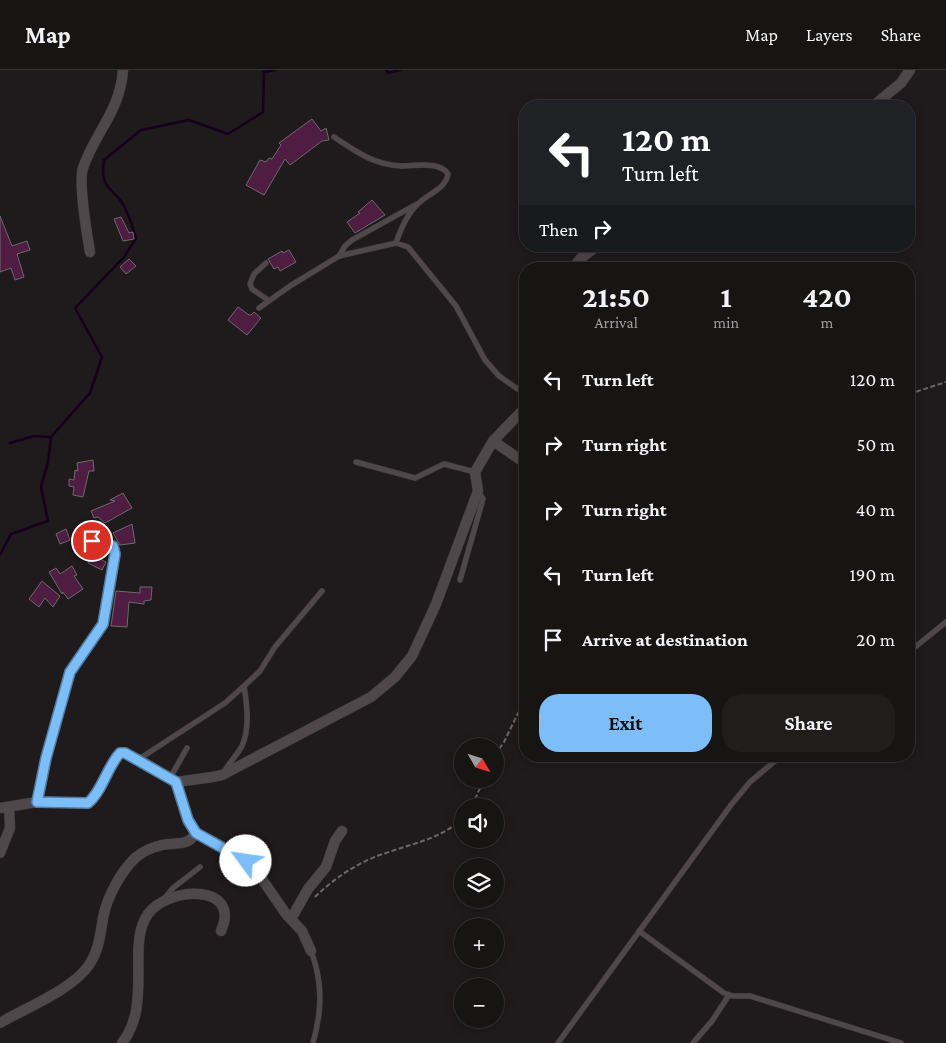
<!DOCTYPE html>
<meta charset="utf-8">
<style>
body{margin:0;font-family:"Crimson Pro",serif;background:#201d1d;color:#f1f3f6;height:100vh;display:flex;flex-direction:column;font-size:19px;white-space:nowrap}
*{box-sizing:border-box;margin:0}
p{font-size:16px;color:#9e9ea0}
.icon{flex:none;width:28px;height:28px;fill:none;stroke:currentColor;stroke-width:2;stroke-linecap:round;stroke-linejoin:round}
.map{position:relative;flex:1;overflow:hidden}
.panel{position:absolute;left:519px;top:192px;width:396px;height:500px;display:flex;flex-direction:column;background:#171414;border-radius:20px;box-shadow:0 2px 12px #0003,0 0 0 1px #363334}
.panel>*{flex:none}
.guide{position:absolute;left:519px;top:30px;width:396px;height:152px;border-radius:20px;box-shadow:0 2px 12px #0003,0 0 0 1px #363334;background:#202124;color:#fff;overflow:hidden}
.needle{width:32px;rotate:129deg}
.buttons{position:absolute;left:454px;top:668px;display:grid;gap:10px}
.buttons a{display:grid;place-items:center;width:50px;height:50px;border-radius:50%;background:#171414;box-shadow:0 2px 12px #0003,0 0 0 1px #363334;font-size:25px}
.pin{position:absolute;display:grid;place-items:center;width:42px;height:42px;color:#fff;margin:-21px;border:2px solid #fff;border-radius:50%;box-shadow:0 1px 5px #0007}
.me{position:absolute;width:55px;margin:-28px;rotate:301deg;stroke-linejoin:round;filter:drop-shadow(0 0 4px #0008)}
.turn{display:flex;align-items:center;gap:18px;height:105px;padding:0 20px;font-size:22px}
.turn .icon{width:65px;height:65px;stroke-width:2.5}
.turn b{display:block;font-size:35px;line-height:42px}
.then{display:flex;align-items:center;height:48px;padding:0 20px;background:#0003;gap:10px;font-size:19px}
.eta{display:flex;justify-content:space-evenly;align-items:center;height:85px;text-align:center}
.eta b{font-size:30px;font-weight:700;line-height:35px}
.primary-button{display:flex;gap:10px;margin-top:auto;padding:10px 20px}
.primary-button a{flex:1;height:58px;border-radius:20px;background:#7dbef9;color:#111;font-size:20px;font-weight:700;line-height:58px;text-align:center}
.primary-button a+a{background:#201d1d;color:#f1f3f6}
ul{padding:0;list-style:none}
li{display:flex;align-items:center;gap:15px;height:65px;padding:0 20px}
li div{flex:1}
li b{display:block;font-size:19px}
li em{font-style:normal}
header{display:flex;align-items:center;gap:30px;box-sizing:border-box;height:70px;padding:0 25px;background:#171414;border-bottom:1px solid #363334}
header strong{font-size:24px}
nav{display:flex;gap:28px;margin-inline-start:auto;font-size:18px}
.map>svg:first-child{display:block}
</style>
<header>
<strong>Map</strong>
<nav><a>Map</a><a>Layers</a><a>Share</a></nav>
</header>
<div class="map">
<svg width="946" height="973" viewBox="0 0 946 973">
<rect width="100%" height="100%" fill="#1f1a1b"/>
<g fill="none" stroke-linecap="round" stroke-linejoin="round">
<path stroke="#15001e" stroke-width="2.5" d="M386,0L388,3L400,0
M10,373L34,366L51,367L90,323L102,287L75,238L124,187L136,168C133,158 130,148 125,138C115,116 99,123 104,90L141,60L189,50L228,64L263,42L264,2L275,0
M0,485L11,464L48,451L41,417L48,392L51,367"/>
</g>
<path fill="#4f1c42" stroke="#6f696d" d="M312,49L321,61L326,58L329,70L322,71L290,95L285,89L264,125L246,115L260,90L266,92L269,88L272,89L281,75L279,73Z
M372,130L385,145L355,163L347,152L360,143L358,142Z
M0,146L12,176L27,171L30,180L17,184L24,207L15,210L11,198L0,202Z
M121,147L129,163L133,162L134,169L123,171L114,149Z
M289,180L296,192L280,201L278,197L274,199L268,189L282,181L283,183Z
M129,189L136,196L126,204L120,197Z
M238,237L249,245H251L254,242L261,248L247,265L228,250Z
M93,390L94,401H89L83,427L73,425L74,417L69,416V409L74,410L75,400L78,401L77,393Z
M123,423L132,438L105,453L98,447L94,448L91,441L115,431L110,430Z
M132,454L135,473L120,475L113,463Z
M66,459L70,470L60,474L56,464Z
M92,485L106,492L102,500L88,493Z
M72,496L77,505L74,506L83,519L68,529L63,522L62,524L49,502L56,498L60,504Z
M42,511L60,526L53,537L45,528L39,537L29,529Z
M140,517H152L151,530L144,531V534L129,532L127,557L111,556L116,521L140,523Z"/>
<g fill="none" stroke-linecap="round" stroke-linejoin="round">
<defs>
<path id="service" d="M334,67C357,82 372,94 401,96C415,96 440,91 448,104C446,118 430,123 420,132C408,142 401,158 396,173
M339,186L345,176L352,170L417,134
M266,193L254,204L250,214L252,219L268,230
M259,238L290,216L339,186L396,173L408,177L456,236L485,290L499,306L525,324
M356,392L415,408L444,394L475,402
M460,510L483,429L478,421
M909,582L946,552
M139,689L225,633L244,616L260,601L275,577L322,521
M224,702C229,693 237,685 242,676C250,658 247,635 244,616
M170,708L187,678
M163,830L173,818L200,797
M639,861L724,923L733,926H750L901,973
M311,881C323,912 322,941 313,973
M558,973L731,735L750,712L781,686
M693,973L712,951L729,925"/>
<path id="minor" d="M873,36L901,13L910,0
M90,182C87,164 78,113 83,98C95,62 120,42 123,0
M572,199L581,188L597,176
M493,371L525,393
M176,712L188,750L196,763L229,780L253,796L286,844L302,861L311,881
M37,732L46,688L70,602L103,554L115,484L113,476C101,469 93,471 81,477
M0,738L37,732L88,733C101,723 107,697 120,683H125L138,689L176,712L213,707L222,705L371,627L395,607L412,586L419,571L436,534L478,421L475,402L493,371L525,338
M0,783L10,758L9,737
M291,849L308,819L326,797L335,771L342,761
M0,953C27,937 72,920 89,895C99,880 100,866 103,848C107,827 120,803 135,788C142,782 153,777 162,775C177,772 187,777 196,763
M122,973C153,934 126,874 148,844C168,816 242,813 221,861"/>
</defs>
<use href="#service" stroke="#3c3839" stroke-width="6"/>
<use href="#minor" stroke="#3c3839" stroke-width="11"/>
<path stroke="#6b6667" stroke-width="2" stroke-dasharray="5 2.5" stroke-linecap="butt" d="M909,324L946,312
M495,685L504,672L525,629
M472,736L484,709
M315,827C334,808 360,791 386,783C414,773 440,769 462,749"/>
<use href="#service" stroke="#4f484a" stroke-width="5"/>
<use href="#minor" stroke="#4f484a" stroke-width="10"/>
</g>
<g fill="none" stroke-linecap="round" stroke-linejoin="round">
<defs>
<path id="route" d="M92,471L105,472L113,476L115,484L103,554L70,602L46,688L37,732L88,733C102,722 107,697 120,683H125L176,712L188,750L196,763L246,791"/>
</defs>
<use href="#route" stroke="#517ca2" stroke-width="12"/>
<use href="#route" stroke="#7dbef9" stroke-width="9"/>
</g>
</svg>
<div class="buttons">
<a><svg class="needle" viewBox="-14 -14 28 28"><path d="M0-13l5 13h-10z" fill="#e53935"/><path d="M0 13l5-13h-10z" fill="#9e9ea0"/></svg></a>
<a><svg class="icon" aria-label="sound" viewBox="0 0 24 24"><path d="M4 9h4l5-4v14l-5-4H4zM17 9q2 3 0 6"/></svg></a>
<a><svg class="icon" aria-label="layers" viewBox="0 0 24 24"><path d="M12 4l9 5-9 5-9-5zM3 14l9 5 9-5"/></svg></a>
<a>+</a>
<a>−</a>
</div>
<div class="pin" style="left:92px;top:471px;background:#d93025"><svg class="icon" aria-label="arrive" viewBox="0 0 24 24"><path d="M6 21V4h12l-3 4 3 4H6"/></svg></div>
<svg class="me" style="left:246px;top:791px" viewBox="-20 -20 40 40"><circle r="19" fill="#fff"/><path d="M0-13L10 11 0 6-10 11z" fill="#7dbef9"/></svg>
<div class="guide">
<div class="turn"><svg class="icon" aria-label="left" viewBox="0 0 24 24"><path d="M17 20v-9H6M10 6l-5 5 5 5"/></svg><div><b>120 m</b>Turn left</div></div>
<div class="then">Then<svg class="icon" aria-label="right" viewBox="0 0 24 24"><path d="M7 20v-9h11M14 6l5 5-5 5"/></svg></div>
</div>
<section class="panel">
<div class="eta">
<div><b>21:50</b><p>Arrival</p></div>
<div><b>1</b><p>min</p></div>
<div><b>420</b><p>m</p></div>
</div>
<ul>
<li><svg class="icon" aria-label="left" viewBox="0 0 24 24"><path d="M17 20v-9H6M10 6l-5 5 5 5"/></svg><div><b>Turn left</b></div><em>120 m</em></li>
<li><svg class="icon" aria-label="right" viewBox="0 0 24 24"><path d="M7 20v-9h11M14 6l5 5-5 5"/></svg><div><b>Turn right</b></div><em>50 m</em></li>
<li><svg class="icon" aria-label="right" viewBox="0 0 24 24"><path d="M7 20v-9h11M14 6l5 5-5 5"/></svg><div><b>Turn right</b></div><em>40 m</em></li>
<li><svg class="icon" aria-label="left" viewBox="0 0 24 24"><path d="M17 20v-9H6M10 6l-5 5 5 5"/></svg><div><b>Turn left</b></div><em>190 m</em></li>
<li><svg class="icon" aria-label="arrive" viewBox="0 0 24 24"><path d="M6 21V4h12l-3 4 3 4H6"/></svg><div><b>Arrive at destination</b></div><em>20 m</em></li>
</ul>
<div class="primary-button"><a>Exit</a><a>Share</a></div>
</section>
</div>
